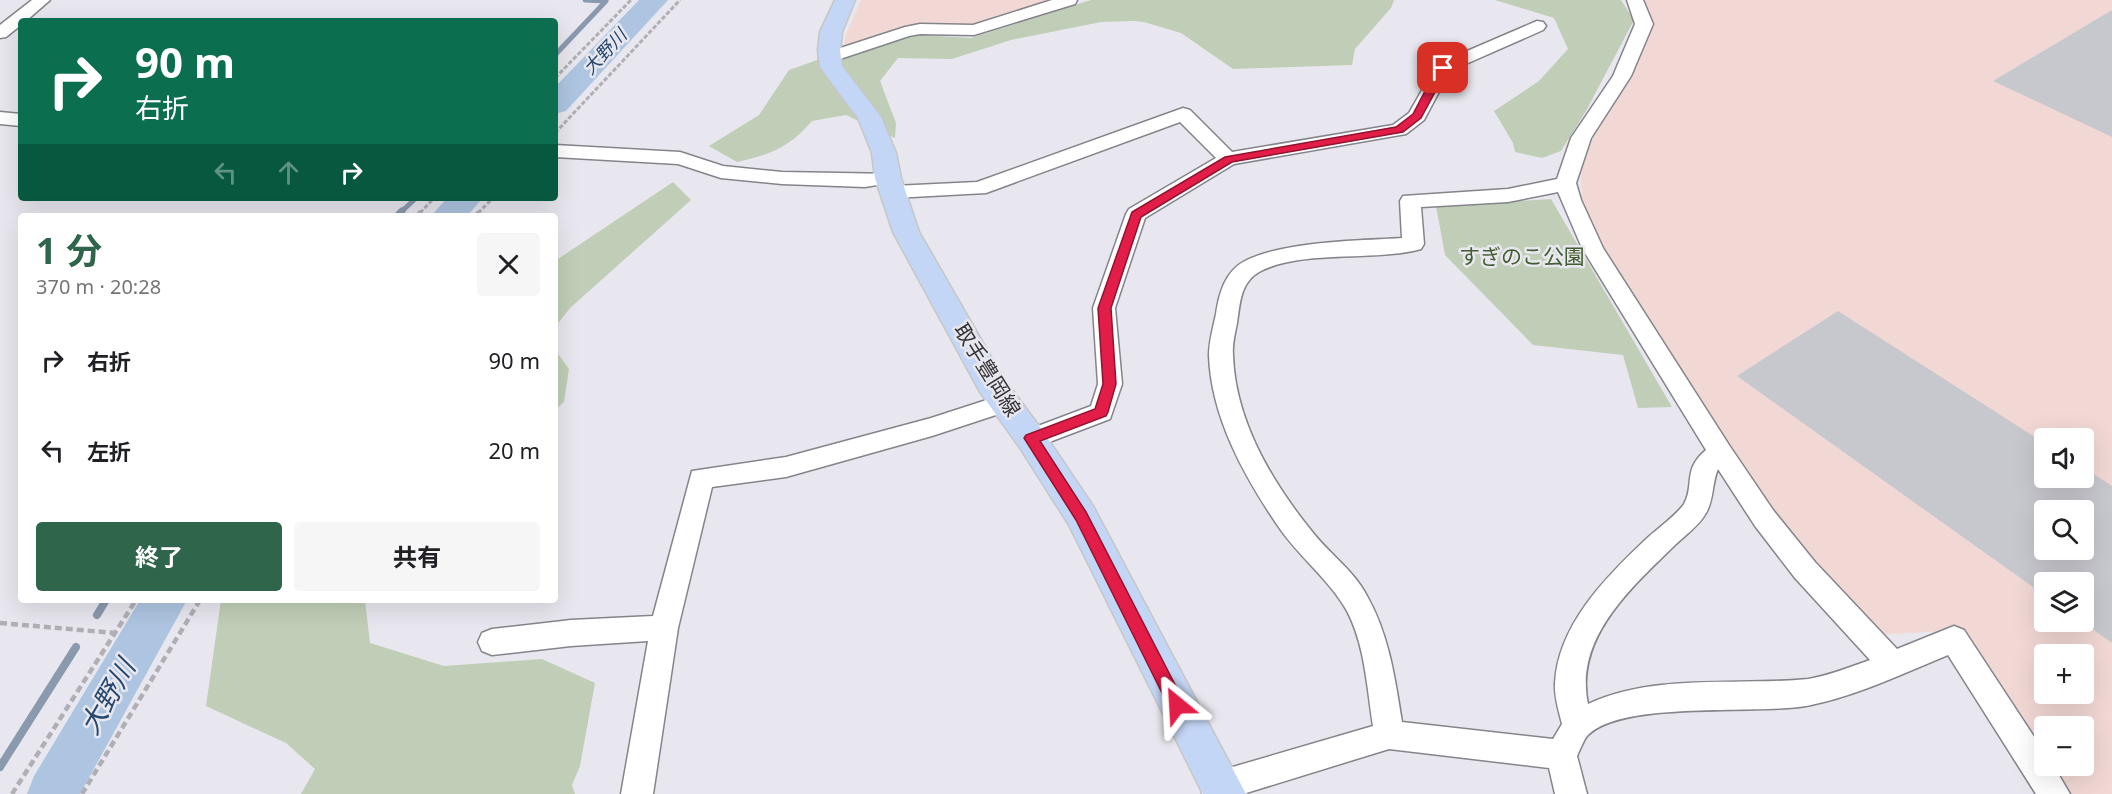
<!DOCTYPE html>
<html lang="ja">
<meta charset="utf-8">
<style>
body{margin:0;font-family:"Noto Sans","Noto Sans JP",sans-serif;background:#f6f6f6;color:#202124;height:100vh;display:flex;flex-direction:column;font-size:22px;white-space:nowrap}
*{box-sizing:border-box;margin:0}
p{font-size:20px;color:#757577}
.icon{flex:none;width:33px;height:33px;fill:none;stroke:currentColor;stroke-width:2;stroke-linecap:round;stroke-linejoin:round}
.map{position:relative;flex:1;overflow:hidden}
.sheet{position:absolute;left:18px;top:213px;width:540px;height:390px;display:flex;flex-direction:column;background:#fff;border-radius:6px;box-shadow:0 6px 24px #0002}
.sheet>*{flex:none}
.guide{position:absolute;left:18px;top:18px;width:540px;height:183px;border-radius:6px;box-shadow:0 6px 24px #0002;background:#0b6e4f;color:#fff;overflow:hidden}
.fabs{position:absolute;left:2034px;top:428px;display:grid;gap:12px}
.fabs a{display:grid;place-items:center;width:60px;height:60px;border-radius:6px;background:#fff;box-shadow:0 6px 24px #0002;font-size:30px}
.pin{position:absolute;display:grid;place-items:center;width:51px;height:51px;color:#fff;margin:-26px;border-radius:12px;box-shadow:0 3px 9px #0006}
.me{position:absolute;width:66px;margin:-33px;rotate:333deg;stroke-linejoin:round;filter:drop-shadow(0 0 4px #0008)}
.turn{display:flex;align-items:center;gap:21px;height:126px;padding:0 18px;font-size:27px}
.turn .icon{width:78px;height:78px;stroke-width:2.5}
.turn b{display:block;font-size:42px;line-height:51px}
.lanes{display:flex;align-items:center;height:57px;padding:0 18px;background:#0003;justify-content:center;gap:30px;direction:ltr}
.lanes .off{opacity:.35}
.round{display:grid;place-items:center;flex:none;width:63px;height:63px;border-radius:6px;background:#f6f6f6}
.summary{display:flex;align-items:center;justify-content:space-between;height:102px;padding:0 18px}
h1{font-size:36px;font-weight:700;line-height:45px;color:#2f654b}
.button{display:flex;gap:12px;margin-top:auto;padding:12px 18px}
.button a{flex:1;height:69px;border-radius:6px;background:#2f654b;color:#fff;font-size:24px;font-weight:700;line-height:69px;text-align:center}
.button a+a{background:#f6f6f6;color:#202124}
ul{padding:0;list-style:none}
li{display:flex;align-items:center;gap:18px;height:90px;padding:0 18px}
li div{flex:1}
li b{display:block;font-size:22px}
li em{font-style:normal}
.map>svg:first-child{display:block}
</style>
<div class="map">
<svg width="2112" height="794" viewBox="0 0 2112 794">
<rect width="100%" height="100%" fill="#e8e7ef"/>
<path fill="#f2d8d4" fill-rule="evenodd" d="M861,0H1052L971,25H919L844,46L845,36Z
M1644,0H2112V794H2066L2048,765H2084V726H2044V760L1961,630L1876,635L1794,540L1755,485L1596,235L1582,205L1581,170L1594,136L1630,80L1653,26ZM2044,438H2084V477H2044ZM2044,510H2084V549H2044ZM2044,582H2084V621H2044ZM2044,654H2084V693H2044Z"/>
<path fill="#c0ceb7" d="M1091,0H1394L1391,8L1355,49L1352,65L1233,69L1181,33L1144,22L1133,21L1101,22L1011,40L952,59L898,58L880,81L896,123L895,138L846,115L812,121C790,147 770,155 737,162L709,146L759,115L789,70L848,49L921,35L971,38Z
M1495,0H1621L1634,20L1586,111L1561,151L1542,158L1515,152L1513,143L1494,111L1539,81L1568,49L1554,18Z
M673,182L691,200L570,308L555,327V261Z
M1551,199L1672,407L1638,408L1623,355L1533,345L1445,255L1436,206Z
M555,350L569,369L564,402L555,410Z
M221,600H365L370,643L444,666L542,659L595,683L580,766L572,785L575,794H301L315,769L286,743L206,706Z"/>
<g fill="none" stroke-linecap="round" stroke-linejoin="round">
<path stroke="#8a9aae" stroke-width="5" d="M555,55L606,1L585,0
M400,213L416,198"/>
<path stroke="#8a9aae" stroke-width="7" d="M397,216L402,211"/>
<path stroke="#8a9aae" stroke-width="8" d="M97,615L106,600
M0,767L76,647"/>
<path fill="#aec5e1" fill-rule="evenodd" d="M639,0H668L566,111L555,114V87Z
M447,198H483L467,216H431Z
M140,600H187L80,794H27L34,776Z"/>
</g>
<path fill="#c7c7ce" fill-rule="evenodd" d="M2112,10V137L1993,81Z
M1838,311L2044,443V477H2084V468L2112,486V643L2084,623V582H2044V595L1737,376ZM2044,510H2084V549H2044Z"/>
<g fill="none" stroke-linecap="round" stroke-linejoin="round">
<defs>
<path id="minor" d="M32,0H50L26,21H21V25L6,37L0,38V25Z
M1052,0H1077L1075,4L974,35L920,34L909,36L828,63L822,62L819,58L822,54L905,27L920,24L973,25Z
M1627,0H1643L1653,24L1631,76L1591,138L1576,183L1581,200L1603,248L1729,445L1773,510L1815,562L1897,649L1954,626L1964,630L2044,752V765H2053L2070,794H2036L1948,655C1904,673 1859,695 1811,705C1762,716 1622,699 1587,736C1583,741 1580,750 1577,756L1587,794H1555L1549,768L1389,749L1243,794H1202L1208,775L1219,771L1373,726C1367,688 1365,645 1347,611C1329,579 1298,556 1278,526C1244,476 1211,417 1209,355C1209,342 1213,328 1216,314C1219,294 1225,271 1245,261C1285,241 1357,241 1402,238L1400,201L1403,196L1508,189L1557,179L1571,138L1613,76L1635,24ZM1558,192L1582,248L1706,450C1682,470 1695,485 1684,504C1676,516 1654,531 1643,542C1604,579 1558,626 1555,683C1554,696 1559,712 1562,724L1553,739L1402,722C1395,678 1389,635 1367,596C1355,572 1331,555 1314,534C1273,484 1235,421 1233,355C1232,344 1235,334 1237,323C1240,304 1240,283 1259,272C1301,249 1375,262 1421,249L1424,244L1421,207L1508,202ZM1718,469L1755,526L1795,578L1870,660C1850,667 1828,676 1808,679C1736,686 1655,673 1588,704C1574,638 1631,588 1674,546C1684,536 1699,526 1706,513C1714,500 1712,482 1718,469Z
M1537,21L1543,22L1546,26L1543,30L1450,71L1424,120L1406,134L1234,164L1145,218L1115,308L1122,384L1110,419L1031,449L1022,446L1019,439L1022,432L1091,406L1098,384L1093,308L1126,214L1129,209L1216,158L1180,122L986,193L894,198L887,197L884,192L887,187L894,186L977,182L1183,108L1190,110L1232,152L1393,125L1409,113L1437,64Z
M0,112L21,114V126L0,124Z
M555,145L680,152L723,166L782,172L895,174L898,178L895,182L865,187L782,184L721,178L678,164L555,157Z
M1005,394L1014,397L1017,403L1014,409L932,436L786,477L712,487L678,628L653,794H621L648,641L571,646L492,655L482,651L478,642L482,633L492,629L571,620L653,616L692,471L786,457L931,418Z"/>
<path id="major" d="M835,0H855L842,32L840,50L842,66L881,117L896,153L901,178L919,232L1002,376L1042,430L1093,506L1246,794H1203L1069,525L1020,448L980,392L893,232L875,178L872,153L858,118L820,67L818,50L820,32Z"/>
</defs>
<use href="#minor" stroke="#84848b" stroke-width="3"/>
<use href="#major" stroke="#c6c6c7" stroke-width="3"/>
<path stroke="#b0afb5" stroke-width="3" stroke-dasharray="4.5 2" stroke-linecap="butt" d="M555,78L631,0
M555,133L680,0
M420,213L434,198
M478,213L493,198"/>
<path stroke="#b0afb5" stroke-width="4" stroke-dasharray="6 3" stroke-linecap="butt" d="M417,216L421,211
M475,216L480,211"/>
<path stroke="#b0afb5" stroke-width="4.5" stroke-dasharray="7 4" stroke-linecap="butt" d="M0,623L115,633
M12,794L136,600
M82,794L200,600"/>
<use href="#minor" fill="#fff" fill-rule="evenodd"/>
<use href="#major" fill="#c4d6f5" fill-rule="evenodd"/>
</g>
<path fill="#e11d48" stroke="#92132f" stroke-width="1.5" d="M1443,65L1448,68L1421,118L1403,132L1232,162L1141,217L1111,308L1116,384L1108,412L1106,416L1040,441L1086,512L1183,700L1185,705L1183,711L1177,713L1171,711L1076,520L1024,438L1026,435L1095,409L1103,384L1098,308L1132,212L1225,157L1396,127L1413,114L1437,68Z"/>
<g text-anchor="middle" stroke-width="5" stroke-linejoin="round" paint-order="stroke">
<g font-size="18" font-style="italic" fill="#26486e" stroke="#e8e7ef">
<text transform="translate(605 52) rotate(-47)" y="6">大野川</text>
</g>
<g font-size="21" fill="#425d2f" stroke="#e8e7ef">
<text x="1522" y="264">すぎのこ公園</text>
</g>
<g font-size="21" fill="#353538" stroke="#e8e7ef">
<text transform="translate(987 370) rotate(58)" y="7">取手豊岡線</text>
</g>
<g font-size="27" font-style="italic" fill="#26486e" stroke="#e8e7ef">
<text transform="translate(108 697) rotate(-60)" y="9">大野川</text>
</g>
</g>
</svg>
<div class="fabs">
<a><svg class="icon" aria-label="sound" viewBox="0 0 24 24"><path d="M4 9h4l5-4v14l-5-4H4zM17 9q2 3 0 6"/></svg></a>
<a><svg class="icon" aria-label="search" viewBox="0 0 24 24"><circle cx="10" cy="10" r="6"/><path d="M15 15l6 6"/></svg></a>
<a><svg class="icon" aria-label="layers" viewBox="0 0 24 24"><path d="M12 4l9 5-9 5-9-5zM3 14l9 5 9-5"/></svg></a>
<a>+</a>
<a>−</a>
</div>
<div class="pin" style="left:1443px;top:68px;background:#d93025"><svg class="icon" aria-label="arrive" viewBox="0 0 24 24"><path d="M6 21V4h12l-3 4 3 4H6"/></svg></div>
<svg class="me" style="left:1177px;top:705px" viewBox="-20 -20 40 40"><path d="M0-17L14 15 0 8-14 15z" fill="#e11d48" stroke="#fff" stroke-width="4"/></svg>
<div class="guide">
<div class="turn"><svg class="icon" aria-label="right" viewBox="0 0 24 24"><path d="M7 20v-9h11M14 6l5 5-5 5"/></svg><div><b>90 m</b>右折</div></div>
<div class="lanes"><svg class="icon off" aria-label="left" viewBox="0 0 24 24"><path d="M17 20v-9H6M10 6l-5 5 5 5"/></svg><svg class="icon off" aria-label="ahead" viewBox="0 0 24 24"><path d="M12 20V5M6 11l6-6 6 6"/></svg><svg class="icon" aria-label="right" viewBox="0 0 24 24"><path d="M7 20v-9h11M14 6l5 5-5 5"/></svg></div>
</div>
<section class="sheet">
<div class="summary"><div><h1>1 分</h1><p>370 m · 20:28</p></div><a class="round"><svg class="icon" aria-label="close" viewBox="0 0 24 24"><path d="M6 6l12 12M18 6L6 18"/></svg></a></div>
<ul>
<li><svg class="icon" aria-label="right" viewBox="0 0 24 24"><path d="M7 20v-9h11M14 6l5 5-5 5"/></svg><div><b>右折</b></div><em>90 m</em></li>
<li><svg class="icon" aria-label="left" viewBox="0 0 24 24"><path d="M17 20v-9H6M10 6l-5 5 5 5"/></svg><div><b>左折</b></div><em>20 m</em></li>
</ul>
<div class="button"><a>終了</a><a>共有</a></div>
</section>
</div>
